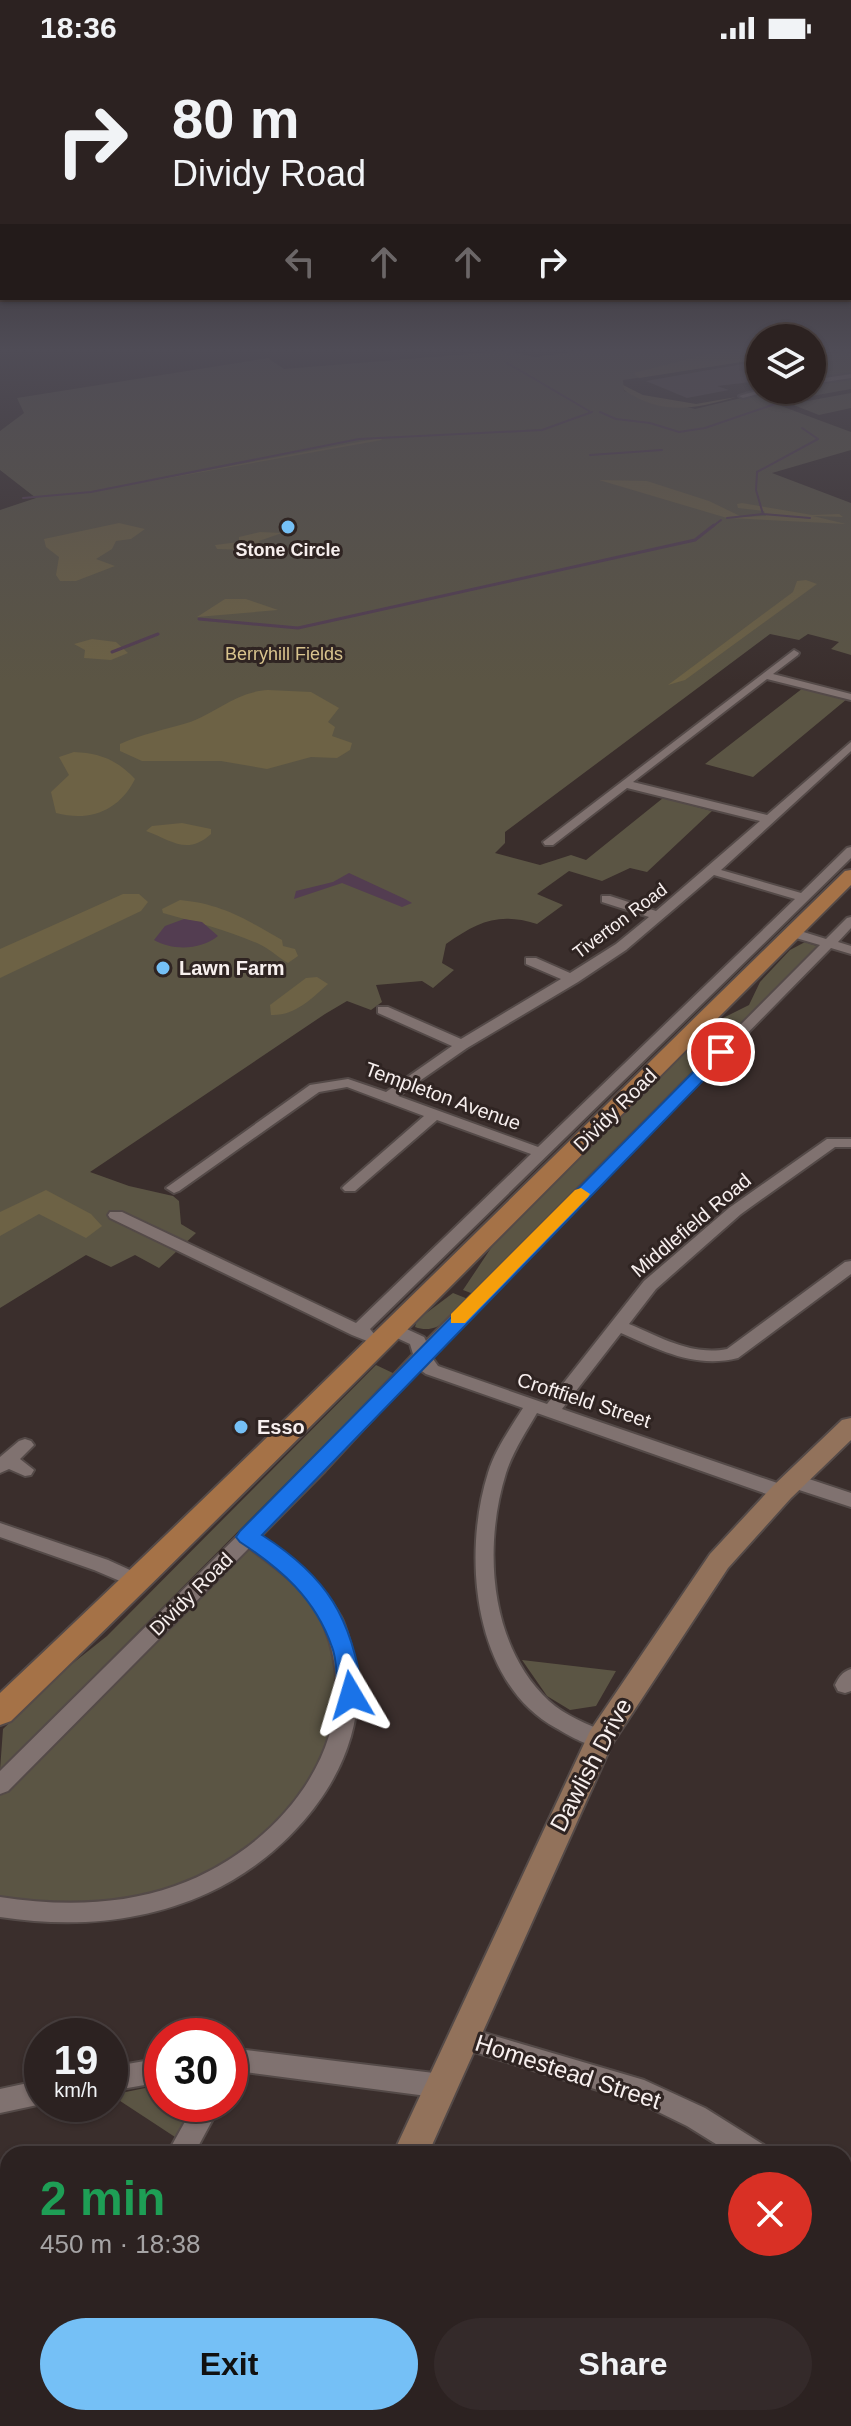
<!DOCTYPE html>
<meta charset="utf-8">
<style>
body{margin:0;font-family:Arial,sans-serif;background:#342a2a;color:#f1f3f6;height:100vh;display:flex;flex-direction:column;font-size:30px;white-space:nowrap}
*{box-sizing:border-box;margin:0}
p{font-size:26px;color:#a6a4a5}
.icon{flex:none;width:44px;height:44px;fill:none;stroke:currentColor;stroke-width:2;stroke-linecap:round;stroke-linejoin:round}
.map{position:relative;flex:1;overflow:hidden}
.side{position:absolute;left:0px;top:2090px;width:852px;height:280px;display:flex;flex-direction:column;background:#2c2221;border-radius:24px 24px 0 0;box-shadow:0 2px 6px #0004,0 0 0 2px #483f3f}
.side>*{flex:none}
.top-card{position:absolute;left:0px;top:0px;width:852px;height:244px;box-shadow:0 2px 6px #0004,0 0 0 2px #483f3f;background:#2c2221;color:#f1f3f6;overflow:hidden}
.controls{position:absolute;left:746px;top:268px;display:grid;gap:16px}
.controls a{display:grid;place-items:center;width:80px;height:80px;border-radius:50%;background:#2c2221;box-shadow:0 2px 6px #0004,0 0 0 2px #483f3f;font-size:40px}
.speed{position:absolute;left:24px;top:1962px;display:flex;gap:16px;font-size:40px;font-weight:700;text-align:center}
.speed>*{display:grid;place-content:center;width:104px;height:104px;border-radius:50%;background:#2c2221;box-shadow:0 2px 6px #0004,0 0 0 2px #483f3f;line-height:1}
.speed small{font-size:20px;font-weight:400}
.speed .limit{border:12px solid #d22;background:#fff;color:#111}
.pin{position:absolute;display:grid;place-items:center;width:68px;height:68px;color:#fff;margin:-34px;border:4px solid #fff;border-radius:50%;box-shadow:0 2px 8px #0007}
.me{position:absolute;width:88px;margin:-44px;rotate:353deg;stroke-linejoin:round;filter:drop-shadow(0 0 6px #0008)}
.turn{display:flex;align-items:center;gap:28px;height:168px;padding:0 40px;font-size:36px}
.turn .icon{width:104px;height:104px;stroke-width:2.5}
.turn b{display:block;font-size:56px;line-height:68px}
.lanes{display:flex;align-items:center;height:76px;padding:0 40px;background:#0003;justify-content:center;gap:40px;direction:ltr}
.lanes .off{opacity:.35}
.round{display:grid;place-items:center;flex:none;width:84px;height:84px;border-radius:42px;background:#342a2a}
.overview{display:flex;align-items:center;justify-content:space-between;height:136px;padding:0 40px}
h1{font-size:48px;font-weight:800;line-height:60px;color:#1e9e55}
.action{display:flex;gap:16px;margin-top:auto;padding:16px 40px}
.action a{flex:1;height:92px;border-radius:48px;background:#75c0f6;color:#111;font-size:32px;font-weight:800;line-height:92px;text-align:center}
.action a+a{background:#342a2a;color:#f1f3f6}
.status{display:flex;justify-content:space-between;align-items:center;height:56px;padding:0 40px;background:#2c2221;direction:ltr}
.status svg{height:22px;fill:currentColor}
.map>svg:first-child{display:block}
</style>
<div class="status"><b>18:36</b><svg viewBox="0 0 49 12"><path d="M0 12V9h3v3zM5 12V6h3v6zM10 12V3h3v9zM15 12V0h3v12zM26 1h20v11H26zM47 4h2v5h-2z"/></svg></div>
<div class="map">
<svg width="851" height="2370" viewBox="0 0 851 2370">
<rect width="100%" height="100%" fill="#3a2e2c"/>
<path fill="#5b5544" d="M589,294H760V303L623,324L624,335L695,353L774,334H812V327L851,322V333L773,347L851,376V394L772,417L851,447V599L831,593L839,586L808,578L799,584L770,578L505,776V787L495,797L540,809L571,799L586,804L663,742L712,755L647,816L630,812L602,825L569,815L537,838L563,849L537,868C498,856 478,866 446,888L442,907L454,914L433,932L422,925L376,929L382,946L371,954L347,945L325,958L90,1116L129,1130L173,1140L179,1145L181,1168L196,1177L159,1212L135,1199L111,1211L86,1199L0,1252V454L36,442L0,414V375L24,357L17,342L268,302L284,313L507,295L535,301Z
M847,296L851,298V318L812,324V298Z
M851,337V352L819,359L791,348Z
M803,632L847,643L753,721L705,708Z
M805,886L817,890L476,1239L463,1234L493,1189L717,965L749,949L760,926L790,894Z
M453,1237L468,1243C453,1258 439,1280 415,1271L417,1264Z
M376,1309L395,1318L0,1714L3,1673L63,1615L107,1580Z
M247,1481L335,1568L346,1669L274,1783L138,1852L0,1847V1728Z
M522,1604L616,1615L596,1650L570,1654L547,1640Z
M155,2030L162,2031V2048L190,2049L186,2064L175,2081L111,2039Z
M851,2237V2370H793L796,2362H844V2253Z"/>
<path fill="#6d6245" d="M723,294H760V303L639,322L634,317Z
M623,329L643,339L696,348L736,341C694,353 662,360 624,334Z
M380,382L382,384L123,430Z
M599,424L647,425L709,445L742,461L766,460L764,455L738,452L737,448L742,447L812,459L839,458L843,461L813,460L846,468L727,462Z
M119,467L145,473L131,483L116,485L112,493L96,503L115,510L76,525H60L56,519L59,501L46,491L44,483Z
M260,476L282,477L259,485L262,491L274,495L217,493L215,489L239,486V481Z
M806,524L817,528L685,624L668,629L793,536L797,525Z
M225,543H246L278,554L197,561Z
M92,583L116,586L128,597L111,604L84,602L85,594L74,588Z
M268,634L311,636L339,652L328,666L335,671L332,680L352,687L350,694L337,702L311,701L267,713L221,705H142L120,695V688C142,678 164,674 187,667C217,657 235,636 268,634Z
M74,696C100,697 117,704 135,723C119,755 90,766 56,757L51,736L69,719L59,701Z
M182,767L211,773V778C187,800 171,784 146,775L152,770Z
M123,838H139L148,846L141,855L0,922V893Z
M180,844C223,848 247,864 282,884L283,890L295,893L298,900L288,907C279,902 271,894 261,889C231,875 195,866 163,857L162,853Z
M317,921L328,928C311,943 295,960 271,959L270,949L306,922Z
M46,1134L91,1158L102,1170L86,1182L39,1158L0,1180V1156Z"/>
<path fill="#533d51" d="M349,817L405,843L412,847L402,851L342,827L294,843L296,835L333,826Z
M184,863L202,866L218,880C201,894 173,895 154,884L165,870Z"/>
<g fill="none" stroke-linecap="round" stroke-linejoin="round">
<path stroke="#533d51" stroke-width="2" d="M507,307L533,322
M533,322L589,355
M600,356L616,363L650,367L679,376L705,372L775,348
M590,399L662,394
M757,416L818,383L802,372
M757,417L756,434L763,458
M23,442L91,436L359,383L542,374L592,356
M727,462L763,458L810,462
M712,471L721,464"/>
<path stroke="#533d51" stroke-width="3" d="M199,563L298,572L695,484L714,469
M112,596L158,578"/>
</g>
<path fill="#594c4f" d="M760,305V325L717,330L729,334L687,342L646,325Z"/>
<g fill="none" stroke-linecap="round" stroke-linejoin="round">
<defs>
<path id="street" d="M814,294H821L824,297L819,298Z
M851,318V322L812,328V324Z
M760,334H772L743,342L739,340Z
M794,594L799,597L798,599L773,618L851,638V644L767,623L633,726L767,759L851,686V695L721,814L801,837L847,792L851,791V802L370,1273L375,1279L373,1283L367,1285L352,1279L110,1162L108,1159L110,1156H122L356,1267L531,1098L437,1064L355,1135H345L342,1132L345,1129L424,1060L347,1031L319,1036L179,1135L174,1137L166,1132L310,1029L348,1023L386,1036L452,990L378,957V951H388L461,983L561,923L526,908V902H536L570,917L616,888L649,861L602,846V840H610L656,855L760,765L627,732L553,789H545L543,786ZM714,819L795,843L538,1091L398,1040L467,992L578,926L626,894Z
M851,861V872L838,886L851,890V898L831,892L431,1300L438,1310L547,1348L644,1225L729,1152L827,1083H851V1091H835L741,1158L656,1233L629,1268C660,1281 692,1300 727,1293L845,1206L851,1205V1218L738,1302C696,1313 659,1294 621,1277L562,1353L789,1431L791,1436L789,1441H775L537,1357C526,1376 513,1395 506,1417C483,1491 489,1589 549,1645C565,1660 588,1668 607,1677L611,1683L607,1689C592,1694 570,1680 556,1672C473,1627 462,1499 488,1417C495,1394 510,1373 523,1352L426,1318L419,1313L325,1415L260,1481C293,1504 321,1525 341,1561C346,1570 348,1581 351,1590C382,1693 298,1796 208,1837C142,1867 72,1872 0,1861V1841C59,1850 118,1850 175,1830C280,1793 370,1683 324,1570C311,1535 277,1513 249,1492L8,1735L0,1738V1715L313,1405L413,1298L410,1288L386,1277L384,1273L386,1269H398L424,1281L426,1285L820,889L789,880V874L794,873L826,883L847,862Z
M25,1383L31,1385L34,1389L20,1403L34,1414L31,1419L25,1420L9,1413L0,1417V1401L19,1385Z
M794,1418L851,1437V1451L787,1430L785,1425L787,1420Z
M0,1467L108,1504L141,1519L144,1524L141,1529L134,1531L94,1514L0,1481Z
M851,1613V1635L845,1637L838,1635L835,1629C839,1621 842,1616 851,1613Z
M464,1971L644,2024L705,2052L764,2089L768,2098H732L687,2070L640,2047L455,1990L452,1982L455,1974Z
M230,1992L442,2018L451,2022L454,2030L451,2038L442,2042L230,2014Z
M162,2002V2026L110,2035V2011Z
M42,2024V2048L0,2057V2033Z
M192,2048H216L213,2063L194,2098H167L192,2053Z"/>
<path id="secondary" d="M851,1362V1384L791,1442L728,1512L612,1688L428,2098H393L590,1675L710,1498L773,1430L842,1364Z
M851,2127V2176L844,2179V2130Z
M263,2362H301L298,2370H260Z
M733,2362H771L768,2370H730Z"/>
<path id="primary" d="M851,814V829C571,1108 295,1390 11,1665L0,1669V1637C286,1368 563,1089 845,815Z"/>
</defs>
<use href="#street" stroke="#544a48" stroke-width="4"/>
<use href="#secondary" stroke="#544a48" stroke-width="4"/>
<use href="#primary" stroke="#544a48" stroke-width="4"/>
<use href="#street" fill="#807270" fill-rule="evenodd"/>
<use href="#secondary" fill="#92725b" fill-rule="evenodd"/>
<use href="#primary" fill="#a57247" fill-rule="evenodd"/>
</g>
<linearGradient id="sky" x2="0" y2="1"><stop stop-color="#201918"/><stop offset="0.47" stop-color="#4f4c56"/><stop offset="1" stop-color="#4f4c56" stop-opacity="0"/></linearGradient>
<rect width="851" height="626" fill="url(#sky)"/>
<path fill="#1a73e8" stroke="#114b97" stroke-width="2" d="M721,992L729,996L727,1000L262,1479C328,1521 352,1562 363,1639L359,1645H342C334,1629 339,1608 332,1591C315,1542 281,1513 240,1486L236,1481L240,1475L716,993Z"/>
<path fill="#f59e0b" d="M581,1132L590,1138L588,1141L465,1267H451V1258L575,1134Z"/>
<g fill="#75c0f6" stroke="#2f2422" stroke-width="3">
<circle cx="288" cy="471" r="8"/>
<circle cx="163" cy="912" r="8"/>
<circle cx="241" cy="1371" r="8"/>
</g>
<g text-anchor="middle" stroke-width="6" stroke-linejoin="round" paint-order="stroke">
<g font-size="18" font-weight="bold" fill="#f7efee" stroke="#2f2422">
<text x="288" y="500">Stone Circle</text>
</g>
<g font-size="18" fill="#d9c48e" stroke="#2f2422">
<text x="284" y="604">Berryhill Fields</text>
</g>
<g font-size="18" fill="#f7efee" stroke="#2f2422">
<text transform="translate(620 865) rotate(-37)" y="6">Tiverton Road</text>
</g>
<g font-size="20" font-weight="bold" fill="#f7efee" stroke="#2f2422" text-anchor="start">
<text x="179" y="919">Lawn Farm</text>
<text x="257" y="1378">Esso</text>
</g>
<g font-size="20" fill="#f7efee" stroke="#2f2422">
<text transform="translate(443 1040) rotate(20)" y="7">Templeton Avenue</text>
<text transform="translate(615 1054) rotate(-45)" y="7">Dividy Road</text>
<text transform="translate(691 1169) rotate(-40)" y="7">Middlefield Road</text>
<text transform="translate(584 1344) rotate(18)" y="7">Croftfield Street</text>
<text transform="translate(191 1538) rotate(-45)" y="7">Dividy Road</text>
</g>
<g font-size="24" fill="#f7efee" stroke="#2f2422">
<text transform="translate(591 1709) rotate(-62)" y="8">Dawlish Drive</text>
<text transform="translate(568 2016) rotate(18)" y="8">Homestead Street</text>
</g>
</g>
</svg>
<div class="controls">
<a><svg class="icon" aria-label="layers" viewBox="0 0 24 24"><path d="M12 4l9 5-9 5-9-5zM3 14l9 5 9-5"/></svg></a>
</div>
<div class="speed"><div>19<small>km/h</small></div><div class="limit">30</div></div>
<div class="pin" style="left:721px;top:996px;background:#d93025"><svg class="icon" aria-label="arrive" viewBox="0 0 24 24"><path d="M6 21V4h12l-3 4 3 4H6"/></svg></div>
<svg class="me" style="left:351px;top:1639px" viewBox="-20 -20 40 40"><path d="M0-17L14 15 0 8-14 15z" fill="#1a73e8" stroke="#fff" stroke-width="4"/></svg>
<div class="top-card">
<div class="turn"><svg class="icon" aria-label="right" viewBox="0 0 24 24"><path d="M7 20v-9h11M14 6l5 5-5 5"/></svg><div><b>80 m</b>Dividy Road</div></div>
<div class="lanes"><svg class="icon off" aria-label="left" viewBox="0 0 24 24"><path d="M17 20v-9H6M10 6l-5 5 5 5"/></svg><svg class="icon off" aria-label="ahead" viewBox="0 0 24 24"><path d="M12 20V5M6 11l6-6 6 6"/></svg><svg class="icon off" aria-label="ahead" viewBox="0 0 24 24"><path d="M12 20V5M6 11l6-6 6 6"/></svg><svg class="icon" aria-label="right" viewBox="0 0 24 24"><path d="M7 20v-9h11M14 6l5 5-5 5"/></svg></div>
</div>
<section class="side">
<div class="overview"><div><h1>2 min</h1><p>450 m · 18:38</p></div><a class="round" style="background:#d93025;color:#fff"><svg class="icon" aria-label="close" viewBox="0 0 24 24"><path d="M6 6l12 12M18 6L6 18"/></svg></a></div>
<div class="action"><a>Exit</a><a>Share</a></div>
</section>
</div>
